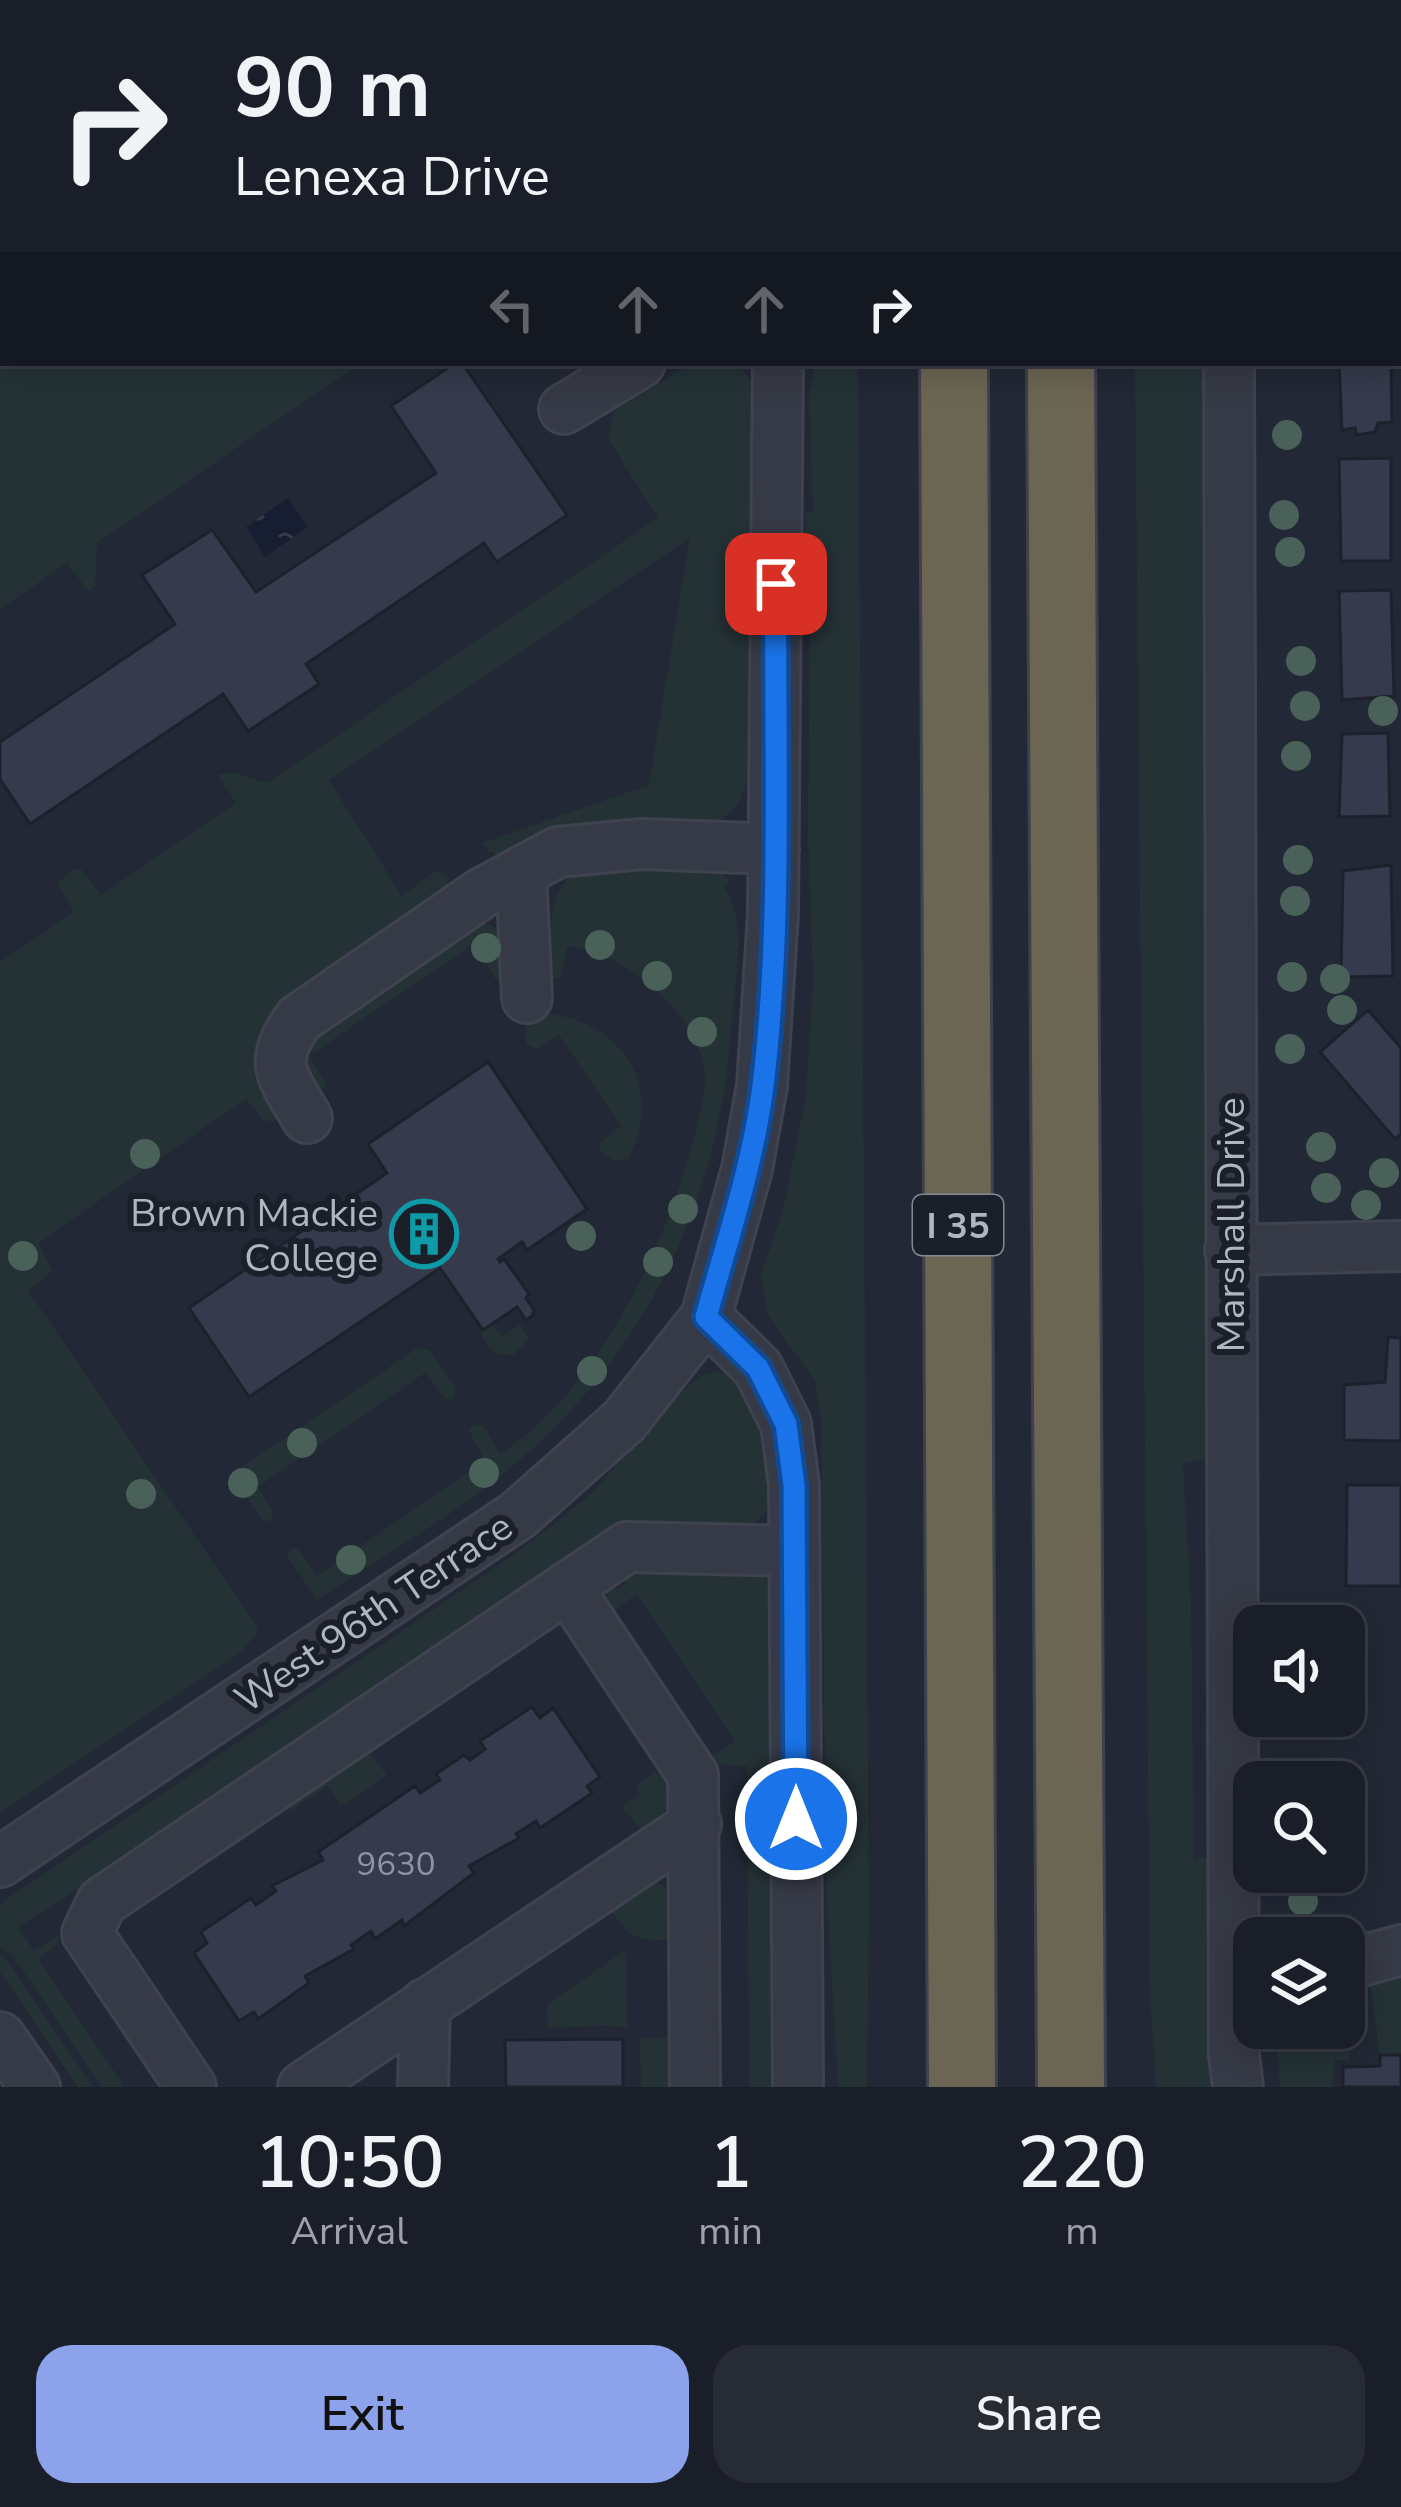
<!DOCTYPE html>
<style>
body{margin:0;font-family:"Nunito Sans",sans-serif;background:#272b34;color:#f1f3f6;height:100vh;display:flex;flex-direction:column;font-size:45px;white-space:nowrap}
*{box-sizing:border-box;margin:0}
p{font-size:39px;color:#9fa2a8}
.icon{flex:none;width:66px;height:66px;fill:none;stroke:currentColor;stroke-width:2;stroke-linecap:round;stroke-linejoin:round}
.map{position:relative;height:2087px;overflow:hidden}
.drawer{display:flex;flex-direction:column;background:#1a1e28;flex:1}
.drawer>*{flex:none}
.top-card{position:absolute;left:0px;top:0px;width:1401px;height:366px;box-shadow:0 6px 30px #0003,0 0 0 3px #383c45;background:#1a1e28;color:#f1f3f6;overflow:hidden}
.controls{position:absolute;left:1233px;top:1605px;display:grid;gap:24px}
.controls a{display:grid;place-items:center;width:132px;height:132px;border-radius:24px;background:#1a1e28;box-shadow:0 6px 30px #0003,0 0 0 3px #383c45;font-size:60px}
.pin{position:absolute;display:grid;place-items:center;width:102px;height:102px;color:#fff;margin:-51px;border-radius:24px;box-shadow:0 6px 18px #0006}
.me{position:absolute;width:132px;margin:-66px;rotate:0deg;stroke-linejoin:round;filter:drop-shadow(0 0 9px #0008)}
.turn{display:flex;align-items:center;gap:42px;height:252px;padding:0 36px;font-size:54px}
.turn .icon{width:156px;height:156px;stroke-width:2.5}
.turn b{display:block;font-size:84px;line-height:102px}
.lanes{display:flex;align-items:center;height:114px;padding:0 36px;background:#0003;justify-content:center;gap:60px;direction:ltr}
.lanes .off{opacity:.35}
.eta{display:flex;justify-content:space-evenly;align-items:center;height:204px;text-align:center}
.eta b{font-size:72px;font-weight:600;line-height:84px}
.button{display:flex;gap:24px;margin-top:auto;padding:24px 36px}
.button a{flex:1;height:138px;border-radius:36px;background:#8ca3ec;color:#111;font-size:48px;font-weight:600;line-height:138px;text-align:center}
.button a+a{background:#272b34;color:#f1f3f6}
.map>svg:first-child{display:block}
</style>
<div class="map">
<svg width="1401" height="2087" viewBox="0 0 1401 2087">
<defs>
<pattern id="water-ripples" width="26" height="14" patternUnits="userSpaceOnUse" patternTransform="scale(3)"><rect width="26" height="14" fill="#171e31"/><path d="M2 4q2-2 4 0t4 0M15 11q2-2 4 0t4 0" fill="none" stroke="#363c4d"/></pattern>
</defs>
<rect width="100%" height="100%" fill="#222835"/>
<path fill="#243236" d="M0,0H328L3,3V363H361L97,543L95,586L88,591L67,563L0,609Z
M726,363L740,367L755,385V762L738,805L721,820L520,848L497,854L488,852L482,843L649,785L690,538L329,780L402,896L437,870L446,875L450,886L258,1067L263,1091L276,1113L274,1122L263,1120L246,1099L38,1243L53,1271L28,1290L257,1627V1634L239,1654L0,1813V962L74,912L57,883L74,869H81L101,895L236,803L218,775L232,772L267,783L658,518L608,439L614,411L684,368Z
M815,363H858L869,1904L867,2087H838L826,1880L821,1420L815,1381L767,1314L761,1274L783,1211L806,1096L813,980L808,839L810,598L802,571L806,514L813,511L809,396Z
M1135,363H1207L1215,1458L1183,1463L1191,1604L1194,1859L1210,1857L1218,2087H1156L1150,1993Z
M606,864L714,869L730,880L724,887C749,919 734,989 731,1029C720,1200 645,1355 513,1466C454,1516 382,1556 317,1600L286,1554L292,1548L298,1549L317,1576L485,1461L468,1429L475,1424L484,1427L500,1454C609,1384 687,1204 706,1080C703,1017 627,952 567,946L561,978L553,979L549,975C551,945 545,888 577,872C585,868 596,866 606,864Z
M481,922C508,927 504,954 507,977L502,981L495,979L476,942L309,1056L326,1082L325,1088L316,1090L303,1072L308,1042Z
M549,1014C624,1022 665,1090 628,1158L615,1161L599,1151L600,1142L621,1126L559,1035L537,1049L526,1044L525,1026L530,1018Z
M493,1324L502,1337L519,1325L530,1338L515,1354C494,1358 483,1345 480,1326L483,1330Z
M424,1348L431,1351L456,1388L453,1399L444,1398L426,1372L258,1487L273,1511L271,1520L264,1522L230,1475L416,1349Z
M714,1372L735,1375L765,1403L771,1500L764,1515L752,1524H634L601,1535L93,1880L18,1927L34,1951L58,1935V1943L38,1959L125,2087H102L13,1956L0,1947V1906L4,1901L499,1565C532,1541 565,1517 595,1489C626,1459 676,1380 714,1372Z
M636,1570L758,1573L770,1582L774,1606L787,2087H749L747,1766L712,1764V1757L735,1741L637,1594L614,1610L605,1604L608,1587L612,1584L616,1590L626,1583L622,1576Z
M367,1750L387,1775L341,1806L327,1786L292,1810L303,1830L288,1805Z
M658,1771L665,1773C678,1802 666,1817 640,1830L622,1806L640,1795L635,1786Z
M645,1883H659L670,1891L668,1940C636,1941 629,1937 611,1911V1907Z
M626,1950L627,2029C604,2020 574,2030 548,2027L547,2004Z
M0,1955L7,1961L93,2087H78L0,1972Z
M1401,1976V2055H1380L1370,1984Z
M1344,1992L1348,2002L1349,2061L1335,2060L1332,2087H1280L1277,2044L1280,2028H1344Z
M640,2038H668L671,2042L672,2087H641Z"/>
<path fill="url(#water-ripples)" d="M288,498L308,527L265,557L246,527Z"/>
<path fill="#353b4c" stroke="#1d212c" stroke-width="3" d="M455,363H462L567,515L497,562L484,543L418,588L306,664L319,684L248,731L223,694L30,824L0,779V742L175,624L142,575L212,530L256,592L436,473L391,406Z
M1339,363H1391L1392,422L1378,423L1375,432L1357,435L1355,428L1342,430Z
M1391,458V561H1341L1339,459Z
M1391,590L1394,696L1342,700L1339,591Z
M1388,733L1390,816L1339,817L1342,734Z
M1391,865L1393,976L1341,977L1343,871Z
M1368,1010L1401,1048V1134L1395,1139L1320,1052Z
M488,1062L587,1209L527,1250L522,1242L498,1259L500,1262L504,1259L529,1294L526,1298L534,1310L532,1316L526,1320L517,1307L483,1330L440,1268L249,1397L189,1308L387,1173L368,1144Z
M1388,1337L1401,1338V1441L1344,1440V1385L1385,1382Z
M1347,1485H1401V1586H1346Z
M532,1707L540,1718L553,1708L600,1777L587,1786L592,1793L540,1828L536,1821L516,1834L519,1838L469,1866L474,1873L404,1926L402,1920L375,1939L371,1931L351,1945L354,1949L305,1976L309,1983L258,2019L254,2012L239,2021L194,1953L207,1943L201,1932L251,1898L256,1905L276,1891L272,1886L323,1860L318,1852L415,1786L420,1793L440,1780L436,1774L464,1755L470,1760L485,1749L480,1741Z
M623,2039V2087H506L505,2040Z
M1380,2055H1401V2087H1343V2067L1380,2066Z"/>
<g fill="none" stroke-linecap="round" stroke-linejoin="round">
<defs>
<path id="minor" d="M783,3V0
M1230,3V0
M1229,363L1234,2055L1238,2087
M564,409L640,363
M521,872L527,998
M307,1118C282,1076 267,1063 299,1019L482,893L558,852L642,844L774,849
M1230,1250L1401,1246
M706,1317L758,1368L786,1424L794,1485L798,2087
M567,1587L693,1775L695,2087
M0,1862L518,1515L624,1421L706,1317L747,1169L762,1086L773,913L778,363
M1344,1966L1401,1950
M0,2037L35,2087
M191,2087L87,1933L102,1902L627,1547L794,1551
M303,2087L696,1824
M423,2087L425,2004"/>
<path id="highway" d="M953,0V3
M1059,0V3
M954,363L962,2087
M1061,363L1071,2087"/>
</defs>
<use href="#minor" stroke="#3f434f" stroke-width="54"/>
<use href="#highway" stroke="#3d424d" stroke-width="72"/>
<use href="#minor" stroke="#363a46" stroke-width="48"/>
<use href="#highway" stroke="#6b6553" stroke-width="66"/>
</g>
<g fill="#4a615a">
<circle cx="1287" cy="435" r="15"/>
<circle cx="1284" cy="515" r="15"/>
<circle cx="1290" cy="552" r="15"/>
<circle cx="1301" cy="661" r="15"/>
<circle cx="1305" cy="706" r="15"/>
<circle cx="1383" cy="711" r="15"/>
<circle cx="1296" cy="756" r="15"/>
<circle cx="1298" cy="860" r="15"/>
<circle cx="1295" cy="901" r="15"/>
<circle cx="600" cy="945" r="15"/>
<circle cx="486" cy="948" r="15"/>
<circle cx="657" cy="976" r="15"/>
<circle cx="1292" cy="977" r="15"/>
<circle cx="1335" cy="979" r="15"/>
<circle cx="1342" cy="1010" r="15"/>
<circle cx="702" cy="1032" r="15"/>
<circle cx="1290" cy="1049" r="15"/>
<circle cx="1321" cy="1147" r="15"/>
<circle cx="145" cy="1154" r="15"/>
<circle cx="1384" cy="1173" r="15"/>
<circle cx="1326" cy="1188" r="15"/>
<circle cx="1366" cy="1205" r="15"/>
<circle cx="683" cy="1209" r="15"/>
<circle cx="581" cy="1236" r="15"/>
<circle cx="23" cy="1256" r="15"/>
<circle cx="658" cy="1262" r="15"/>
<circle cx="592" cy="1371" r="15"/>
<circle cx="302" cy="1443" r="15"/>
<circle cx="484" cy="1473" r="15"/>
<circle cx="243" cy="1483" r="15"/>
<circle cx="141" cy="1494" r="15"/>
<circle cx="351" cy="1560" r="15"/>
<circle cx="1303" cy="1901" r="15"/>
</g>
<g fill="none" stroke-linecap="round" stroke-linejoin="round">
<defs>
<path id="route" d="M776,584C774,750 783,921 763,1086C753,1165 727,1241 706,1317L758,1368L786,1424L794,1485L796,1819"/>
</defs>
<use href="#route" stroke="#114b97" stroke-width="30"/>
<use href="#route" stroke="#1a73e8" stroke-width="21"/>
</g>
<defs>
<symbol id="building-ring" viewBox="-11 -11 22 22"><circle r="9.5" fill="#1b1f2a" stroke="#0f9aa8" stroke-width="1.5"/><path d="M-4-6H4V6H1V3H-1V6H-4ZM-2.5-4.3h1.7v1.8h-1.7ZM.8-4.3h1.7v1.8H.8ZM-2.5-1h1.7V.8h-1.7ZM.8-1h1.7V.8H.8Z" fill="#0f9aa8"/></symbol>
</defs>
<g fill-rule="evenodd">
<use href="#building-ring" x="386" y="1196" width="76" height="76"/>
</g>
<g text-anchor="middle" stroke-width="12" stroke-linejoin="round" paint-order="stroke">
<g font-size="33" fill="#8f94a2">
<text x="396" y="1875">9630</text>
</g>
<rect fill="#1b1f2a" stroke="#838894" stroke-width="3" x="913" y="1195" width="90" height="60" rx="9"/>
<g font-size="36" font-weight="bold" fill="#b0b5c2">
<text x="958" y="1238">I 35</text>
</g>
<g font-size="39" fill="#b0b5c2" stroke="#1b1f2a" text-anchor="end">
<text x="378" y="1226">Brown Mackie<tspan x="378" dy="45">College</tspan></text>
</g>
<g font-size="39" fill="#b0b5c2" stroke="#1b1f2a">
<text transform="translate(1230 1225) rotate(-90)" y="14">Marshall Drive</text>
<text transform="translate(373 1612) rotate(-34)" y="14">West 96th Terrace</text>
</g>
</g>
</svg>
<div class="controls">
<a><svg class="icon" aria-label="sound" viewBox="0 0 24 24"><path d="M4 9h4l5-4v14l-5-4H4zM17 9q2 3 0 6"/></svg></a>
<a><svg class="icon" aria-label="search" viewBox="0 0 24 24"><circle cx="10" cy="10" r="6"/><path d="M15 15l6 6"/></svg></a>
<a><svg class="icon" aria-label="layers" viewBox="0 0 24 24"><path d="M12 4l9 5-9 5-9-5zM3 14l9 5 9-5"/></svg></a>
</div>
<div class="pin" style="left:776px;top:584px;background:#d93025"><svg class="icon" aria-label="arrive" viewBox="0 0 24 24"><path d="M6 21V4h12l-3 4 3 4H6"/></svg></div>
<svg class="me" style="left:796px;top:1819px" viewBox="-20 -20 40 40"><circle r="17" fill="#1a73e8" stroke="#fff" stroke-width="3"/><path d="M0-11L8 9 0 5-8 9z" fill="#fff"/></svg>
<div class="top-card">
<div class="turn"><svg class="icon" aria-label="right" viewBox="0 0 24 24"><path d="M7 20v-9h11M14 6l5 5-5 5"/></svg><div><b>90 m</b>Lenexa Drive</div></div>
<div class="lanes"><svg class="icon off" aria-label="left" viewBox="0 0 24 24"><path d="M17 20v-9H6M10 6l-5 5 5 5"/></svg><svg class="icon off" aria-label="ahead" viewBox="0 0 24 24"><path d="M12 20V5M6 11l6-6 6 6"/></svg><svg class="icon off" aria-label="ahead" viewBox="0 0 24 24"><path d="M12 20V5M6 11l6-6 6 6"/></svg><svg class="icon" aria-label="right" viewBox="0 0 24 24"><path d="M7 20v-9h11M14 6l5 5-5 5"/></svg></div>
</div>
</div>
<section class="drawer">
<div class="eta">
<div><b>10:50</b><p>Arrival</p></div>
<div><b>1</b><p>min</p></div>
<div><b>220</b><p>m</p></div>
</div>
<div class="button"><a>Exit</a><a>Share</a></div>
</section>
